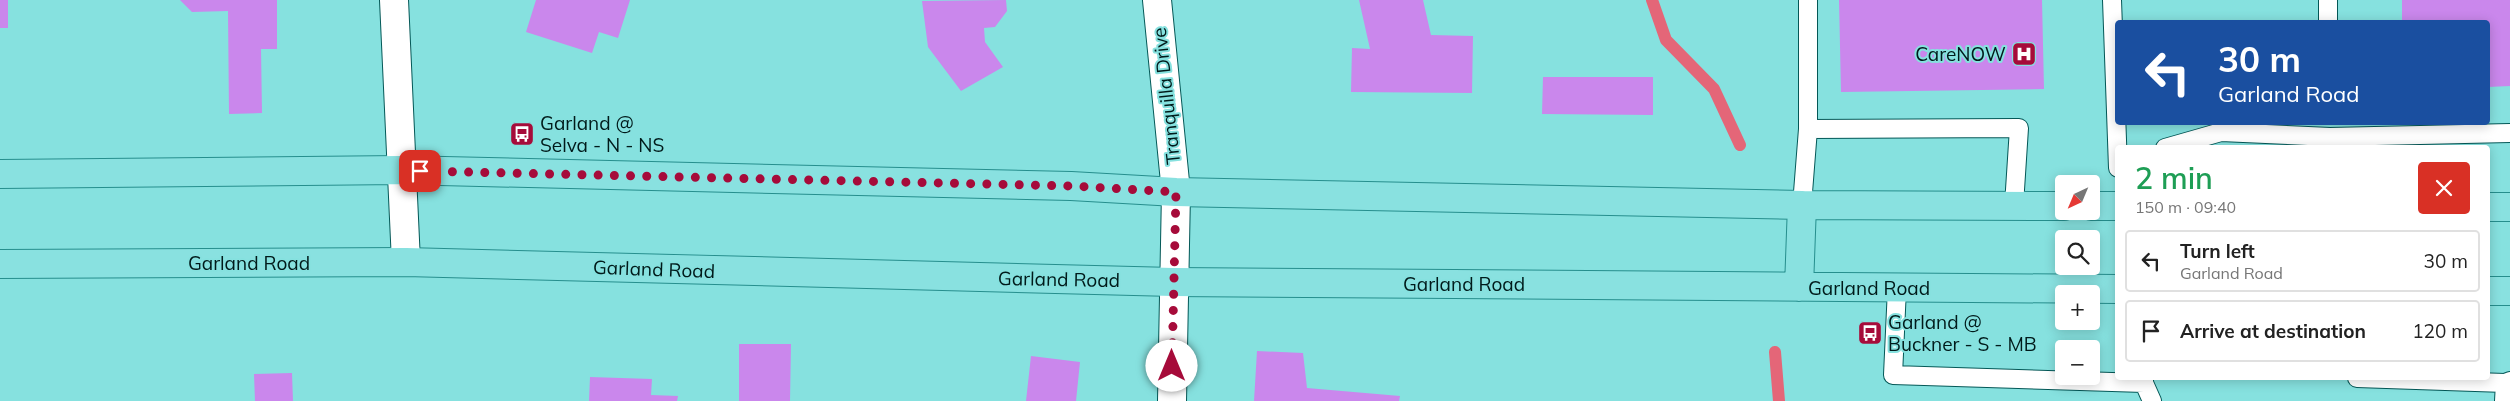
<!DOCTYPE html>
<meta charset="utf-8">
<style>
body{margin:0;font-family:Mulish,sans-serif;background:#f2f2f2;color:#222;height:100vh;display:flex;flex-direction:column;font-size:19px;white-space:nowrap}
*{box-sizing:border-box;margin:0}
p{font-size:16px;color:#767676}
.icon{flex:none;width:28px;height:28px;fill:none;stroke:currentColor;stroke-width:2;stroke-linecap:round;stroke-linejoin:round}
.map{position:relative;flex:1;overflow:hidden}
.panel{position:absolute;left:2115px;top:145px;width:375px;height:235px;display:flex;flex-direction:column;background:#fff;border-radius:5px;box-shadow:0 2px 12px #0003}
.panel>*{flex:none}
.hud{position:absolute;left:2115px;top:20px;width:375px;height:105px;border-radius:5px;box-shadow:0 2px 12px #0003;background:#1a4fa0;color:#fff;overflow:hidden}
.needle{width:32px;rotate:224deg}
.fabs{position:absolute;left:2055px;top:175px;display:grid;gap:10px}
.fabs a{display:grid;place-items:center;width:45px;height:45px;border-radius:5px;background:#fff;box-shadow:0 2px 12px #0003;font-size:25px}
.pin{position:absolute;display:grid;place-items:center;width:42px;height:42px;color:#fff;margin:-21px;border-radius:10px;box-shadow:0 2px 8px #0006}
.me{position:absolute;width:55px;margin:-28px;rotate:0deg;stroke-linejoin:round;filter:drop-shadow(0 0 4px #0008)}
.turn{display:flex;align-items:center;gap:18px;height:105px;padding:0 20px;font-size:22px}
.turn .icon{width:65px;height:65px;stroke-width:2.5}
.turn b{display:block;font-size:35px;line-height:42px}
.round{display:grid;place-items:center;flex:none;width:52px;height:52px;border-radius:5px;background:#f2f2f2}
.overview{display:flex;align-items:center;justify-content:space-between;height:85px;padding:0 20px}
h1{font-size:30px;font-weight:600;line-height:38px;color:#1e9e55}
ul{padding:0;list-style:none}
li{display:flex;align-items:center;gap:15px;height:62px;margin:0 10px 8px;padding:0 10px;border:2px solid #e0e0e0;border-radius:5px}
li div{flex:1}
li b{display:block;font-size:19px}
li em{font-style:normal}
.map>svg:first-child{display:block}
</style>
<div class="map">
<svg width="2510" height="401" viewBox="0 0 2510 401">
<rect width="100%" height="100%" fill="#86e1df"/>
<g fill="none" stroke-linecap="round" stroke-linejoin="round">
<path stroke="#e46678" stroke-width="12" d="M1652,0L1666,40L1714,89L1740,145
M1775,352L1779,401"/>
</g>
<path fill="#ca87ec" d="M0,0H8V28H0Z
M180,0H277V49H261L262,113L229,114L228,11L192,12Z
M536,0H630L618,38L599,32L592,53L526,32Z
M1006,0L1007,11L995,27L984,28L985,42L1003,67L961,91L928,47L922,1Z
M1359,0H1423L1431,35L1473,36L1472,93L1351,92L1352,48L1370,49Z
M1839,0H2042L2044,89L1841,92Z
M2402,0H2510V86L2488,87V22H2402Z
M1543,77H1653V115L1542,114Z
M739,344H791L790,401H739Z
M1257,351L1303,353L1307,388L1400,396L1399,401H1254Z
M1031,356L1080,362L1076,401H1026Z
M292,373L293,401H255L254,374Z
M590,377L652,379L651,395L678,396L677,401H589Z"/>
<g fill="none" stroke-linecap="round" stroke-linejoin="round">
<defs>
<path id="lane" d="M2112,0L2118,168
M2328,0V22
M1808,129L2019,128L2014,205
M2165,148L2221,132L2330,137L2510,133
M1802,205L1808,129V0
M1897,288L1893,375L2144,383
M2144,378V383L2152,401
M2357,378L2505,383L2510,381
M2504,401L2505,383"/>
<path id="street" d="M394,0L406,262
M1157,0L1176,192L1172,401"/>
<path id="primary" d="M0,174L400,170L1071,186L1176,192L1802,205L2064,206
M2091,206H2118
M2488,207H2510
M0,264L406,262L1173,282L2118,289
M1799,287L1802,205
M2488,291H2510"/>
</defs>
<use href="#lane" stroke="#045857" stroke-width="20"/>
<use href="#street" stroke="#045857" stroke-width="30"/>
<use href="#primary" stroke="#268e8d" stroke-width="30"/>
<use href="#lane" stroke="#fff" stroke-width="18"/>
<use href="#street" stroke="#fff" stroke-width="28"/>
<use href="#primary" stroke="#89e1e0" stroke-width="28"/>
</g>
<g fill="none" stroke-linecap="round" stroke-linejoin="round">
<path stroke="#a60b3a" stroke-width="9" stroke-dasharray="0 16.2" d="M420,171L1072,186L1176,192L1172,366"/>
</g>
<defs>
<symbol id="hospital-square" viewBox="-11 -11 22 22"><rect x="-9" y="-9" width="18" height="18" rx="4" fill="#a60b3a" stroke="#86e1df"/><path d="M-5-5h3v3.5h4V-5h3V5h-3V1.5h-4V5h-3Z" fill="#fff"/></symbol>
<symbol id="bus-square" viewBox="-11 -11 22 22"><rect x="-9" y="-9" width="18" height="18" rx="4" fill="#a60b3a" stroke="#86e1df"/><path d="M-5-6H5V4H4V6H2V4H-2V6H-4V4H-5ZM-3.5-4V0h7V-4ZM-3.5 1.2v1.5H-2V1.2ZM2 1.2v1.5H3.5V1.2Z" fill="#fff"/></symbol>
</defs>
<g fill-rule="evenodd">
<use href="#hospital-square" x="2010" y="40" width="28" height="28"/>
<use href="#bus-square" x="508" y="120" width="28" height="28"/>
<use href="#bus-square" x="1856" y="319" width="28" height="28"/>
</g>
<g text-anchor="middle" stroke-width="4" stroke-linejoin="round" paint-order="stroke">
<g font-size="19" fill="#001a1a" stroke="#86e1df" text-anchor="start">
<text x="2006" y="61" text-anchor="end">CareNOW</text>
<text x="540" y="130">Garland @<tspan x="540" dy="22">Selva - N - NS</tspan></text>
<text x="1888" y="329">Garland @<tspan x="1888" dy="22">Buckner - S - MB</tspan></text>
</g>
<g font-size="19" fill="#001a1a" stroke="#86e1df">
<text transform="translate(1166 96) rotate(-96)" y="7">Tranquilla Drive</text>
<text x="249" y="270">Garland Road</text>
<text transform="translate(654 269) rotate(2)" y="7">Garland Road</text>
<text transform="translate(1059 279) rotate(1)" y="7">Garland Road</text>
<text x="1464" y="291">Garland Road</text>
<text x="1869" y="295">Garland Road</text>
</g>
</g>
</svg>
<div class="fabs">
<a><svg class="needle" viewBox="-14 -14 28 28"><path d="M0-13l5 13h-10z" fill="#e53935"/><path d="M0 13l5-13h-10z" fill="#767676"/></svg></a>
<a><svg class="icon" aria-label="search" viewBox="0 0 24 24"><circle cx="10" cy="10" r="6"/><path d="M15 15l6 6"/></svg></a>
<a>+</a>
<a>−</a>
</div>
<div class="pin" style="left:420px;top:171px;background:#d93025"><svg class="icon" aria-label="arrive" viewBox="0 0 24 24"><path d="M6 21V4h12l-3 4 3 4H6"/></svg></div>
<svg class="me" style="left:1172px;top:366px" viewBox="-20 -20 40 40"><circle r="19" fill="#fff"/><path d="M0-13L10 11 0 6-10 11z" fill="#a60b3a"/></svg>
<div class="hud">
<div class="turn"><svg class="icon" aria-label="left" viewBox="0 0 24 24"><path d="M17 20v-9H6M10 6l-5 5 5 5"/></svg><div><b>30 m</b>Garland Road</div></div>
</div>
<section class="panel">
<div class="overview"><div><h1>2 min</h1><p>150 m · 09:40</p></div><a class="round" style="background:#d93025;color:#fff"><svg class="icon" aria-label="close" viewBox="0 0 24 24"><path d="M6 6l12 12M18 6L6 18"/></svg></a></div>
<ul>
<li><svg class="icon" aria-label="left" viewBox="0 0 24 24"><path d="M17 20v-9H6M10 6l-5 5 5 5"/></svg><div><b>Turn left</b><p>Garland Road</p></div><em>30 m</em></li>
<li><svg class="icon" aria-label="arrive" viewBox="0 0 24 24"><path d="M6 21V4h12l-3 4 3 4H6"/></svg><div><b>Arrive at destination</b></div><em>120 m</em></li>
</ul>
</section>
</div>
